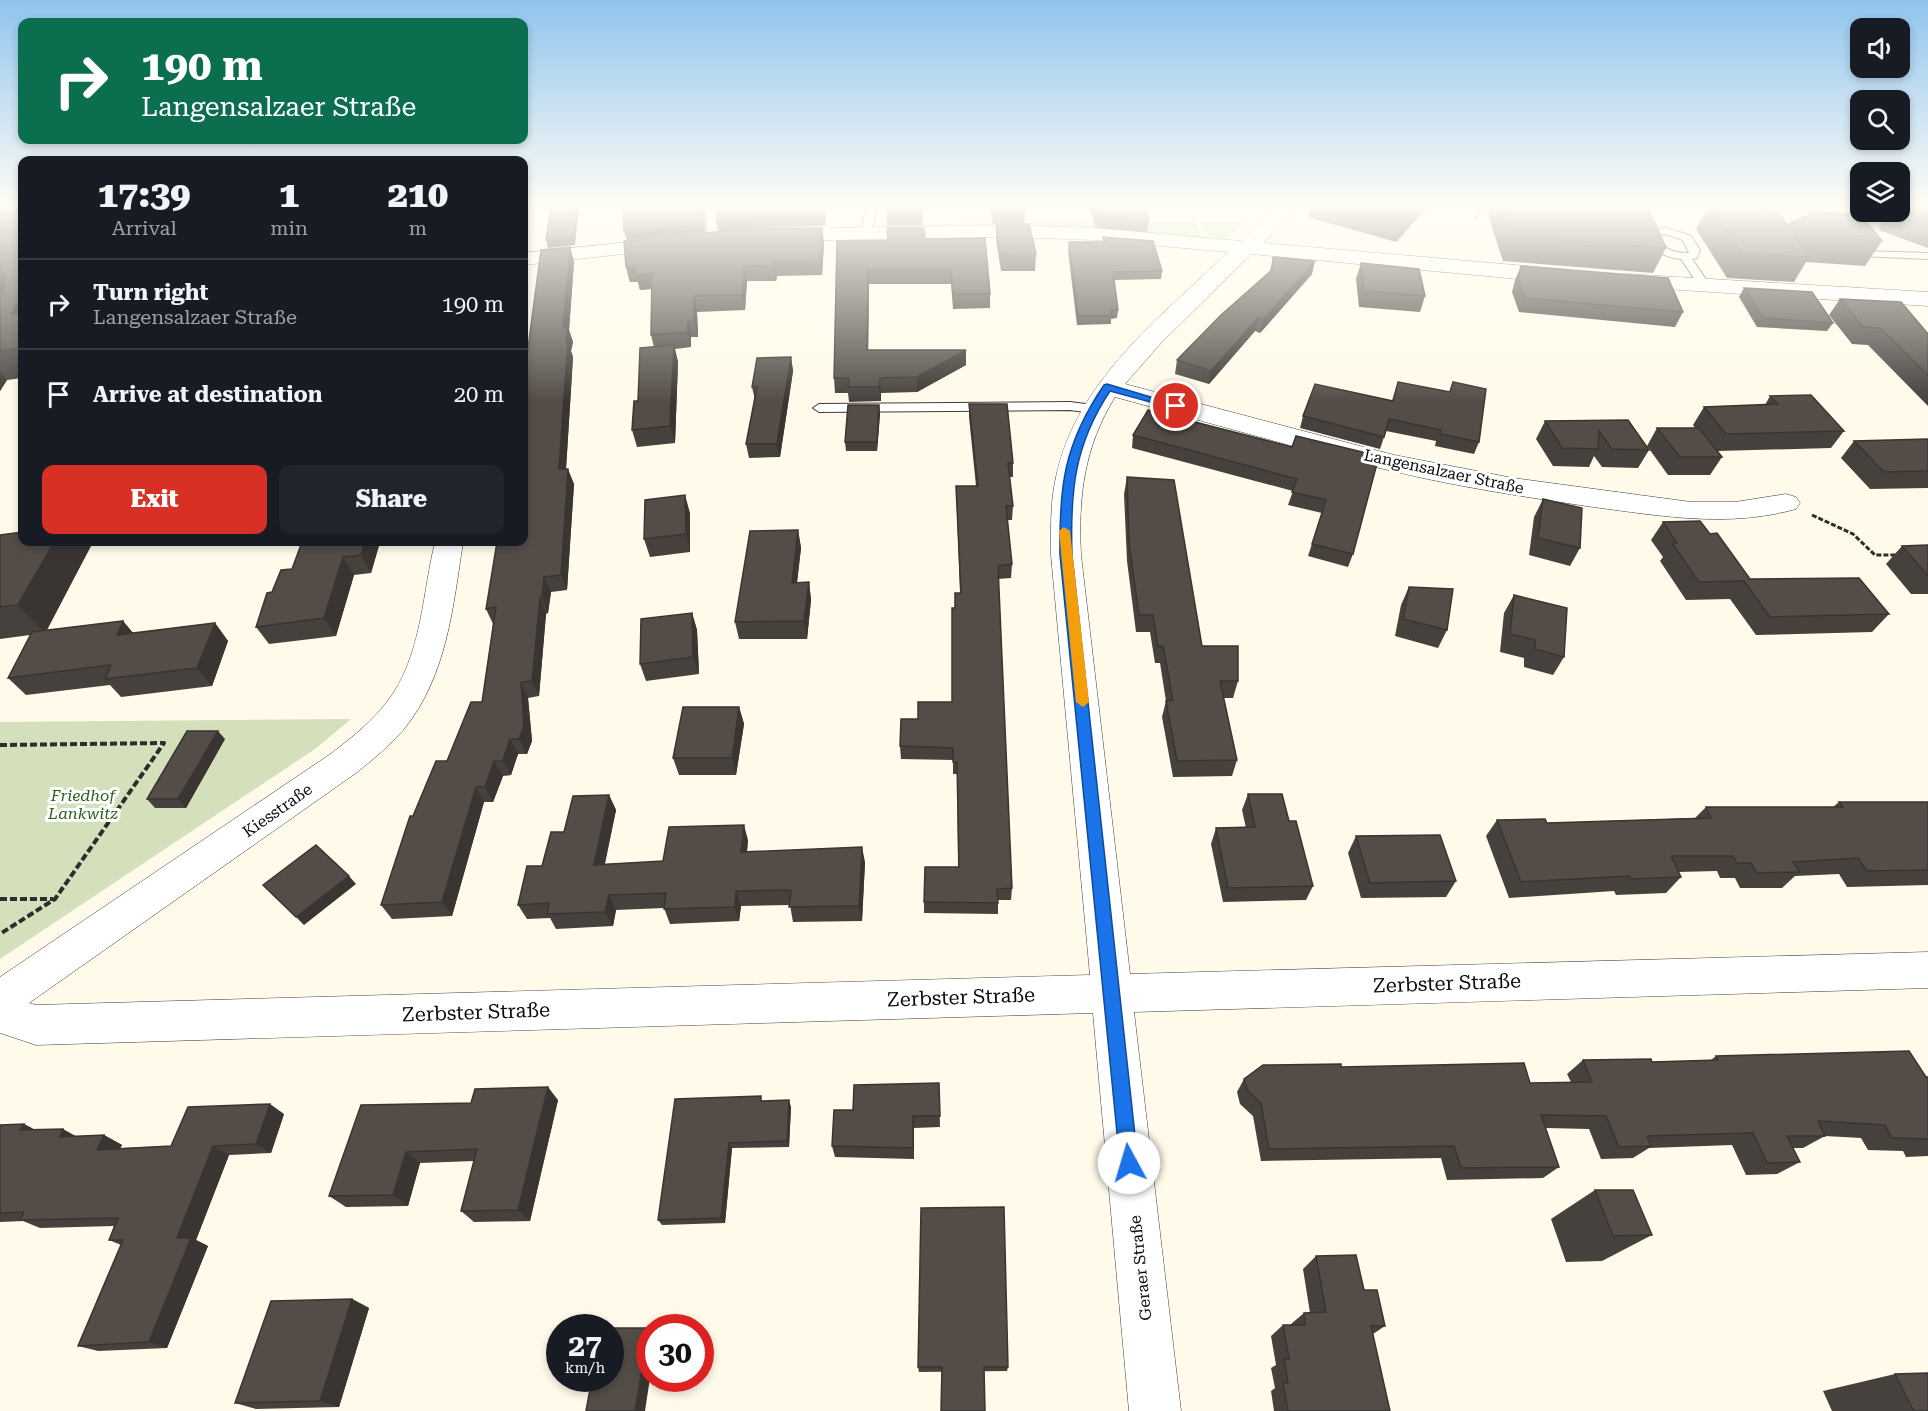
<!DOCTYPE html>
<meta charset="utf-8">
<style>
body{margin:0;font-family:"Roboto Serif",serif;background:#20242c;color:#f1f3f6;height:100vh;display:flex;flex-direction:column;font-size:22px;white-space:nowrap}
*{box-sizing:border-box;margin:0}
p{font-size:20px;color:#9ea1a6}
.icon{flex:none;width:33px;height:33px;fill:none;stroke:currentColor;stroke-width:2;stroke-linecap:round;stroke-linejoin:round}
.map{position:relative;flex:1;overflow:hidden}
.drawer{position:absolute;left:18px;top:156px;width:510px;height:390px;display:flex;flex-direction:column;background:#171b24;border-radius:12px;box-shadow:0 3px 9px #0003}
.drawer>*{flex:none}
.hud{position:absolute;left:18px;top:18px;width:510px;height:126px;border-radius:12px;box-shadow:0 3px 9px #0003;background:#0b6e4f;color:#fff;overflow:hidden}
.tools{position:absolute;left:1850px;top:18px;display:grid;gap:12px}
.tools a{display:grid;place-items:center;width:60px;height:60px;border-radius:12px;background:#171b24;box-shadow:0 3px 9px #0003;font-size:30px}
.speed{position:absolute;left:546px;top:1314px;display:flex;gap:12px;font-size:30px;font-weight:700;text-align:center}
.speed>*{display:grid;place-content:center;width:78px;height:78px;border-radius:50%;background:#171b24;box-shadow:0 3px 9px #0003;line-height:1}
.speed small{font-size:15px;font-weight:400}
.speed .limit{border:9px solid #d22;background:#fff;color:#111}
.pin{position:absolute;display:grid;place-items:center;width:51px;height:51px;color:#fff;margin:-26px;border:3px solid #fff;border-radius:50%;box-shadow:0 2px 6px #0007}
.me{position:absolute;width:66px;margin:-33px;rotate:354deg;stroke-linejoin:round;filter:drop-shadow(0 0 4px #0008)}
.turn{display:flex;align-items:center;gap:21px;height:126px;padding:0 24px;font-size:27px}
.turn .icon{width:78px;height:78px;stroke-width:2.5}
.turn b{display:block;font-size:42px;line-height:51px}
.eta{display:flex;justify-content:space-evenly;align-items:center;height:102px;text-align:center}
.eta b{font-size:36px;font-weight:800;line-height:42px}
.cta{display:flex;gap:12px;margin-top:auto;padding:12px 24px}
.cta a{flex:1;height:69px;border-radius:12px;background:#d93025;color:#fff;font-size:24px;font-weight:800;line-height:69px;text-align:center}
.cta a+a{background:#20242c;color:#f1f3f6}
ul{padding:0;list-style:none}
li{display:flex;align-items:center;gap:18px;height:90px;padding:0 24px;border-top:2px solid #363941}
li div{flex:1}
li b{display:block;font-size:22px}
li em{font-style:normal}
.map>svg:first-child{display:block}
</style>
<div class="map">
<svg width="1928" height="1411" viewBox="0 0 1928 1411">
<rect width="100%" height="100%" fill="#fffae9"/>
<path fill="#cfe9b3" d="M1193,221L1202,235L1199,237L1073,226L875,227L874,225Z
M1199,221H1239L1243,223L1225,239L1209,236Z"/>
<path fill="#d4dfbb" d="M351,719L315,749L0,959V722Z"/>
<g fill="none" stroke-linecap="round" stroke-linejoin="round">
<defs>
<path id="lane" d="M706,205H716L717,240L712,243L707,240Z
M867,205H877L871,233L866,236L861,233Z
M1664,227L1691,236L1700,250L1697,258L1692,259L1711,287L1709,289H1701L1681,259C1663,257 1654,251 1646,236ZM1665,234L1683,240L1689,253C1674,253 1665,250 1657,237Z
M1865,251L1928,253V259L1861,256V252Z
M1070,402L1093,405L1099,409L1093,413L1070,410L819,412L813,408L819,404Z"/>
<path id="street" d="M1278,205H1299L1263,243L1561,269L1569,271L1572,276L1569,281L1561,283L1251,254L1161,343L1125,384L1394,455L1513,478L1691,502H1735L1786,494L1796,497L1800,503L1796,509C1728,528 1662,516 1593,507C1526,497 1458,487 1392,471C1299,449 1207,422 1115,397C1084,447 1078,497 1081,555L1130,974L1928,952V988L1134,1012L1181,1411H1129L1093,1013L36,1045L0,1033V977L332,753C355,735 378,717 394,692C422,648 423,591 435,542H463C453,607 447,676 404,729C390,746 373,759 356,773L29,1003L36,1005L1090,975L1051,555C1051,529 1050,503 1056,477C1076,381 1160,318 1228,252L1095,240L1009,237L777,241L770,239L767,235L770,231L777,229L1009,225L1095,228L1241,241Z
M669,238L676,240L680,244L676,248L524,265V253Z
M1627,274L1928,292V306L1619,286L1616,281L1619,276Z"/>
</defs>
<use href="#lane" stroke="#3e3e3e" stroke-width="2"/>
<use href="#street" stroke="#3e3e3e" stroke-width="1"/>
<path stroke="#2d2d2d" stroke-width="2" stroke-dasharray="4 2" stroke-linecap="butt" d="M1727,205H1744
M1749,205L1805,210L1838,205
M1475,219L1481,211L1495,208"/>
<path stroke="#2d2d2d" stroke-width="3" stroke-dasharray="5 2" stroke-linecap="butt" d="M1812,515L1853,534L1875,555H1897"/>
<path stroke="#2d2d2d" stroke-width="4" stroke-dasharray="7 3" stroke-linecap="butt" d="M0,745L164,743L55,899L0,934
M0,899H53"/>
<use href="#lane" fill="#fff" fill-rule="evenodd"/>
<use href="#street" fill="#fff" fill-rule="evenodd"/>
</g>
<path fill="#47413d" d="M22,205V378L7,380L0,391V207Z
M717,205H826L825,226L757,227L719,231Z
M886,205H922L923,225H887Z
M989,205H1022L1025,216L1024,224L1036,254L1035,271H1001L996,241V224H993Z
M1088,205H1144L1149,220L1147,232L1096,228Z
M1311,205H1429L1396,242L1308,217Z
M1492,205H1647L1666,248L1653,273L1503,261L1488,215Z
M1709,205L1787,225L1882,241L1865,266L1806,262L1794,282L1727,278L1696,229Z
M1899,205H1928V248L1879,230L1880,224L1888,212H1899Z
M1103,237L1162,271L1161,279L1114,280L1118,310L1117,318L1111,319V324L1077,325L1068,251L1069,242H1103Z
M925,239L990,294V308L953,309L951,284H869L868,350H966V365L917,392L881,393V401L849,402L848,393H835L834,378L837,241H888Z
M824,243L822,275L777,276L776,281H747L745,310L697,312L698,337H691V347L675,349L678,362L675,443L637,447L632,430L638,401L654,347L651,335L652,289L640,290L638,282H630L626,267Z
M570,247L574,262L569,330L573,342L571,351L573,357L566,469L574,484L567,590L551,592L548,613L546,614L539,696L528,698L532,741L527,754H518L511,775L503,776L493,802H484L452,916L392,919L381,905L413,816L482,702L493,624L486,609Z
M1273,257L1312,274L1260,333L1255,331L1209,384L1175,374L1177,360L1270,271Z
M1361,263L1425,296L1420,312L1359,307L1356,279Z
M1521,266L1683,312L1675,327L1519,312L1512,292L1515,280Z
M1744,288L1833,323L1827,331L1757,327L1739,297Z
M1840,299L1928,334V406L1868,345L1852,344L1829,315Z
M791,357L793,371L780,457L749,458L746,444L755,400L752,387Z
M1398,382L1449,392L1453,382L1479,442L1474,454L1435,446L1436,441L1386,431L1380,449L1300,428L1303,416L1392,401Z
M1770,396L1844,431L1831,448L1718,451L1722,457L1710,475H1668L1647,446L1657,428H1695L1693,425L1704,407L1765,405Z
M969,404L1013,463V477H1009L1013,506L1012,520H1007L1012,564L1011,578L998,579L1012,888L1011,900H998V914L924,913V902L958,867L957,774H953V760L901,759L900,746L918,719L952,702L955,608L960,593L956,486H976L969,417Z
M879,405L880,414L877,451H846L845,442Z
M1628,420L1649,450L1638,468L1602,467L1594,456L1589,467L1553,466L1536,439L1545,421Z
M1133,435L1292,447L1296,436L1353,554L1348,567L1308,556L1322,513L1288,505L1293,491L1132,448Z
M1928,439V488L1870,489L1841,458L1854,441Z
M1127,477L1202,646L1238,681L1233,698H1223L1237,760L1232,776L1173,777L1162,717L1166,701L1160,663H1155L1150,632H1136L1127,561L1124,494Z
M1543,499L1580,548L1570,566L1529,555L1534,517Z
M690,513V552L650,557L644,539Z
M1663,522L1710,534L1750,579L1889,614L1872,632L1756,635L1730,599L1686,600L1660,561L1663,557L1651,540Z
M798,530L801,548L797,582H809L811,600L807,639H739L735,622Z
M0,535L22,542H93L47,630L123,621L133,633L215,623L228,641L212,686L121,697L110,685L26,695L8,678L30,635L0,639Z
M380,542L371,573L354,575L336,636L269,644L256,627L292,569Z
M1928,545V594H1911L1886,564L1902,546Z
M1409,587L1447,630L1438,648L1395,636L1401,605Z
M1514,595L1564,657L1553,675L1524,667V658L1500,652L1504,613Z
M692,613L697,630L699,674L646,681L640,664Z
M739,707L744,724L736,775H679L673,758Z
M225,739L186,808H155L147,799Z
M1248,794L1289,821L1313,886L1306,900L1223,902L1211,844L1216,828H1246L1242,810Z
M609,795L616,810L605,864L663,861L748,840L747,852L865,862L862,921L793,922L790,905L741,906L739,921L670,924L664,908L616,910L613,926L556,929L550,918L527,919L518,905L564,832Z
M1839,802H1928V885L1847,887L1839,874L1795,876L1782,888H1740L1735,878H1720L1717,871L1678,872L1681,877L1666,893L1616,895L1614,891L1509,898L1486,836L1497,820L1547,823L1695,818L1706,807H1833Z
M1356,836L1456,881L1446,897L1361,898L1348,853Z
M1716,1056L1928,1077V1156L1906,1157L1903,1151L1868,1150L1861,1138L1825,1136L1803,1148H1793L1800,1162L1777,1174L1746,1175L1732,1145L1649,1148L1633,1158L1601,1159L1589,1129L1546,1128L1559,1167L1543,1178L1447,1180L1441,1158L1261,1161L1253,1116L1240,1104L1237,1092L1244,1079L1341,1067L1530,1083L1571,1082L1567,1074L1583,1060L1652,1062L1711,1060Z
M939,1083L940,1127L914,1128V1159L835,1157L832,1146L853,1110Z
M558,1100L530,1221L474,1222L461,1211L474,1161L420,1163L408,1206L346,1207L329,1196L471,1103Z
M763,1101L791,1107L789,1147L732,1148L725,1223L662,1225L658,1220Z
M284,1114L271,1153L229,1155L196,1240L208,1246L167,1348L98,1351L78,1346L121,1245L109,1240L114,1226L40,1228L23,1221L0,1222V1125L24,1124L35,1130L76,1136L104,1135L122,1145L120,1148L171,1146Z
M1595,1190L1652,1235L1602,1261L1566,1262L1551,1219Z
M1316,1256L1364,1290L1385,1326L1373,1334L1390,1411H1274L1271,1391L1275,1388L1271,1368L1276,1365L1271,1336L1283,1325H1291V1324L1304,1313H1310L1303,1269Z
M352,1299L369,1308L339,1407L256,1409L235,1403Z
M918,1367H1008L1007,1371L919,1372Z
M1895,1374L1928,1411H1832L1823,1391Z"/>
<path fill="#3a3532" d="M576,205H579L575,245L548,248L546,240Z
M702,205H704L705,232L627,240L624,232Z
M825,205H826L825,226L824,218Z
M1415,205H1429L1396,242L1404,217Z
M756,218L757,227L719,231L717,222Z
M822,228L824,243L822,275L821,260Z
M570,247L574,262L569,330L573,342L571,351L573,357L565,485L559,469L563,328Z
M775,261L777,276L776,281L774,266Z
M1315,261L1312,274L1260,333L1263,320Z
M636,266L652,273L656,288L640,290L638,282H630L626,267Z
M744,266L747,281L745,310L742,295Z
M868,270L869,284L868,364L867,350Z
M22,296V330L11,314Z
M694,296L697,312L698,337L694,321Z
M1258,318L1255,331L1209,384L1211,371Z
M688,322L691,337V347L688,332Z
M674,345L678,362L675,443L670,426Z
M966,350V365L917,392V377Z
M791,357L793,371L780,457L777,444Z
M0,371L7,380L0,391Z
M880,378L881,393V401L879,387Z
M879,405L880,414L877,451V442Z
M568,469L574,484L567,590L561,575Z
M685,495L690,513V552L686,534Z
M798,530L801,548L795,600L792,583Z
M54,542H93L45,633L18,605Z
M365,542H380L371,573L361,555Z
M343,557L354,575L336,636L324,618Z
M544,577L551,592L548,613L542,598Z
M809,582L811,600L807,639L804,621Z
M540,598L546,614L539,696L532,681Z
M692,613L697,630L699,674L693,657Z
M123,621L138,639L117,635Z
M215,623L228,641L212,686L197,668Z
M521,682L528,698L532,741L527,754L519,739Z
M739,707L744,724L736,775L732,758Z
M218,731L225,739L186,808L178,799Z
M510,739L518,754L511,775L503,761Z
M494,761L503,776L493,802L485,787Z
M476,787L484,802L452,916L442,902Z
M609,795L616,810L601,880L594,865Z
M744,825L748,840L745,868L741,852Z
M862,847L865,862L862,921L859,906Z
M349,876L356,884L304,925L296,917Z
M736,891L741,906L739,921L735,907Z
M609,895L616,910L613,926L605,912Z
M548,1087L558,1100L530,1221L518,1210Z
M789,1100L791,1107L789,1147L787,1141Z
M270,1104L284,1114L271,1153L256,1144Z
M913,1116L914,1128V1159L913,1148Z
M24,1124L43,1134L20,1130Z
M63,1129L81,1139L60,1137Z
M104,1135L122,1145L115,1159L97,1150Z
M729,1143L732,1148L725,1223L721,1218Z
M213,1146L229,1155L196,1240L208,1246L167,1348L149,1342L177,1238Z
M406,1152L420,1163L408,1206L393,1195Z
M352,1299L369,1308L339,1407L320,1401Z
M649,1328L650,1329V1378L645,1411H635Z"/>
<path fill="#534c47" stroke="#3a3532" stroke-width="1.5" d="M22,205V296L11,314L22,312V348L0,351V292H3L4,275H0V207Z
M551,205H576L573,237L546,240Z
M623,205H702L703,224L624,232Z
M717,205H825L824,218H756L717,222Z
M886,205H922L923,212L887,213Z
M991,205H1022L1025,216H993Z
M1094,205H1144L1149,220L1098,216Z
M1358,205H1415L1404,217Z
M1502,205H1647L1666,248L1513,236Z
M1709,205L1777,211L1787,225L1816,211L1861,215L1882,241L1794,235L1810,257L1741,253Z
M996,224H1029L1036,254L1001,255Z
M755,228H822L821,260L775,261L774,266H744L742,295L694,296V321L688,322V332L651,335L652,273L636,275V266L626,267L624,241Z
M887,228H924L925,239L985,238L990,294H953L951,270H868L867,350H966L917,377L880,378L879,387H848L849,378H834L837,241H888Z
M1103,237L1153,241L1162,271L1113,272L1118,310H1110L1112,316H1078L1069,242H1105Z
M570,247L563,328L568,327L566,342H568L559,469H568L561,575L544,577L542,598H540L532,681L521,682L524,726L519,739H510L503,761H494L485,787H476L442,902L381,905L410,816H413L436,761H447L471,702H482L496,607L486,609L497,542H524V378L541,250Z
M1273,257L1315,261L1263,320L1258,318L1211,371L1177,360L1221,315L1273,269Z
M1361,263L1419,269L1425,296L1364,291Z
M1521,266L1668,278L1683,312L1525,298L1518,278Z
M1744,288L1812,292L1833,323L1763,318Z
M1840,299L1901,302L1928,334V375L1880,328L1863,327Z
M674,345L670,426L632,430L634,401H638L640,348Z
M791,357L777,444H746L757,387H752L757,358Z
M1398,382L1450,392L1453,382L1486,389L1479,442L1440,434L1441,430L1389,419L1384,437L1303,416L1315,384L1393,401Z
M1811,395L1844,431L1726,434L1704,407L1778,404L1770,396Z
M969,404H1007L1013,463H1008L1013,506H1006L1012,564L998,566L1012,888L997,889L998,903L924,902L925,867H959L957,762H953V748L900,746L901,719H918V702H952V608H955V593H961L956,486H978Z
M848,405H879L877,442H845Z
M1148,410L1292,447L1296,436L1379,456L1353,554L1312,544L1326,500L1292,492L1297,479L1133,435Z
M1628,420L1649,450L1612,449L1599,431L1598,449L1562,448L1545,421Z
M1657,428H1699L1722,457H1680Z
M1928,439V471L1884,472L1854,441Z
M1127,477L1174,480L1202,646H1238V681H1220L1237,760L1177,761L1166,701L1173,700L1163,646H1158L1153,615H1139L1129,544Z
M685,495L686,534L644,539L645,500Z
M1543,499L1582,508L1580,548L1538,538Z
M1700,521L1710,534L1717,533L1750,579L1859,578L1889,614L1770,617L1744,581L1699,582L1672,543H1677L1663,522Z
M798,530L792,583L809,582L804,621L735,622L750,531Z
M22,532V542H54L18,605L0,607V535Z
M302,542H365L361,555L343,557L324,618L256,627L267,593L272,592L281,570L292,569Z
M1928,545V576L1902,546Z
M1409,587L1453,589L1447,630L1403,619Z
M1514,595L1567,608L1564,657L1535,649V640L1510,634Z
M692,613L693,657L640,664L641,619Z
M123,621L117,635L215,623L197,668L105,679L111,665L8,678L32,632Z
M683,707H739L732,758H673Z
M187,731H218L178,799H147Z
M1248,794H1282L1289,821H1296L1313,886L1228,888L1216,828L1255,827Z
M609,795L594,865L663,861L669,827L744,825L741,852L862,847L859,906L789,907L791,890L736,891L735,907L664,909L666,893L609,895L605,912L547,914L549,903L518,905L527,866H542L551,832H564L573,796Z
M1839,802H1928V870L1867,871L1858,858L1793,862L1800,872L1757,873L1751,863H1737L1733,856H1671L1681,877L1631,879L1629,876L1521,882L1497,820L1545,819L1547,823L1711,818L1706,807H1843Z
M1440,835L1456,881L1370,883L1356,836Z
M316,845L349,876L296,917L263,885Z
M1909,1051L1926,1077H1928V1139L1892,1138L1885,1125L1818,1121L1825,1136H1787L1800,1162L1767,1163L1753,1133L1647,1136L1651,1146L1619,1147L1606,1116L1541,1115L1559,1167L1461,1168L1454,1146L1269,1149L1261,1103L1248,1091L1244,1079L1263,1065L1341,1064V1067L1524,1063L1530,1083L1592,1082L1583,1060L1651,1059L1652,1062L1718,1060L1716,1056Z
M939,1083L940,1116H913V1148L832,1146L834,1110H853L854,1085Z
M548,1087L518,1210L461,1211L477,1149L406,1152L393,1195L329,1196L361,1105L471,1103L475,1089Z
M761,1096V1101L789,1100L787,1141L729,1143L721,1218L658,1220L675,1099Z
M270,1104L256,1144L213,1146L177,1238H191L149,1342L78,1346L123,1240H109L118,1218L20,1220L24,1212L0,1213V1125L24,1124L20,1130L63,1129L60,1137L104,1135L97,1150L171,1146L188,1107Z
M1595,1190H1633L1652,1235L1613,1236Z
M1004,1207L1008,1367H984L985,1411H941L942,1367H918L921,1208Z
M1356,1255L1364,1290H1377L1385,1326H1371L1390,1411H1288L1283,1383H1288L1284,1359H1289L1283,1325H1305L1304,1313L1326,1312L1316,1256Z
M352,1299L320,1401L235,1403L271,1301Z
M610,1328H649L635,1411H586L592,1378H610Z
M1928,1373V1411H1914L1895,1374Z"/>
<linearGradient id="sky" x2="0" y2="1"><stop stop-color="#90c4ee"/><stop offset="0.51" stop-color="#fffdf5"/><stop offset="1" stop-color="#fffdf5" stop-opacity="0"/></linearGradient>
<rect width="1928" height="402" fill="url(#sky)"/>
<path fill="#1a73e8" stroke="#114b97" stroke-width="1.5" d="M1107,384L1181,406L1176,409L1110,391C1074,445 1070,492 1072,555L1138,1163L1136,1169L1129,1172L1122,1169L1120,1163L1060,555C1059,486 1064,444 1104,385Z"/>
<path fill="#f59e0b" d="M1064,527L1070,531L1089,702L1083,707L1076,702L1059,531Z"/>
<g text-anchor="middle" stroke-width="6" stroke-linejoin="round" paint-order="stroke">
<g font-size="16" fill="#0b0b0b" stroke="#fff">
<text transform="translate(1444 471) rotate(12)" y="6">Langensalzaer Straße</text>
<text transform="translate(277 810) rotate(-35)" y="6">Kiesstraße</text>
<text transform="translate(1140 1268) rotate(-96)" y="6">Geraer Straße</text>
</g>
<g font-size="16" font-style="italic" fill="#2b621b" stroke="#fff">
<text x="83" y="801">Friedhof<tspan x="83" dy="18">Lankwitz</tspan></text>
</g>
<g font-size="20" fill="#0b0b0b" stroke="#fff">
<text transform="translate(1447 983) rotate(-2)" y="7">Zerbster Straße</text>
<text transform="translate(961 997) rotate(-2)" y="7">Zerbster Straße</text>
<text transform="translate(476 1012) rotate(-2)" y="7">Zerbster Straße</text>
</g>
</g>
</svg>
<div class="tools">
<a><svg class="icon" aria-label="sound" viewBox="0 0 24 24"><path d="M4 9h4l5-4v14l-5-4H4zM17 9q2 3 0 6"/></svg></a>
<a><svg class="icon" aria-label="search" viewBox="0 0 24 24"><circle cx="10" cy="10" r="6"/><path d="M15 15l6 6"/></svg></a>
<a><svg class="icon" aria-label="layers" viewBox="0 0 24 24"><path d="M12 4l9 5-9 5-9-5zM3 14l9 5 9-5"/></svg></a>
</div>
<div class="speed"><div>27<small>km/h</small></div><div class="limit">30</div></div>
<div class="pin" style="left:1176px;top:406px;background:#d93025"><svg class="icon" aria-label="arrive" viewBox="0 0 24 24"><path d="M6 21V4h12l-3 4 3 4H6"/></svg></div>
<svg class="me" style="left:1129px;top:1163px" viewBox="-20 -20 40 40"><circle r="19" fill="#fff"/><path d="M0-13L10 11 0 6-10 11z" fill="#1a73e8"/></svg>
<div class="hud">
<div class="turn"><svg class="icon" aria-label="right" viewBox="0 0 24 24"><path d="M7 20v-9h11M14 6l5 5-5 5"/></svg><div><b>190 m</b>Langensalzaer Straße</div></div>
</div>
<section class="drawer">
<div class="eta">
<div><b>17:39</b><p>Arrival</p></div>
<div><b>1</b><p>min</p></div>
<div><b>210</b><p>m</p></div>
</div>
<ul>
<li><svg class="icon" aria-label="right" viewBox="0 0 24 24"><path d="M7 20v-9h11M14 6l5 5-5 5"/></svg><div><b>Turn right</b><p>Langensalzaer Straße</p></div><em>190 m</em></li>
<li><svg class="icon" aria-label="arrive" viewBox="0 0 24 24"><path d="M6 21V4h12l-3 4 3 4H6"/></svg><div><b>Arrive at destination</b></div><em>20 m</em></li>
</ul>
<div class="cta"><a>Exit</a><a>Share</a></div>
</section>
</div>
